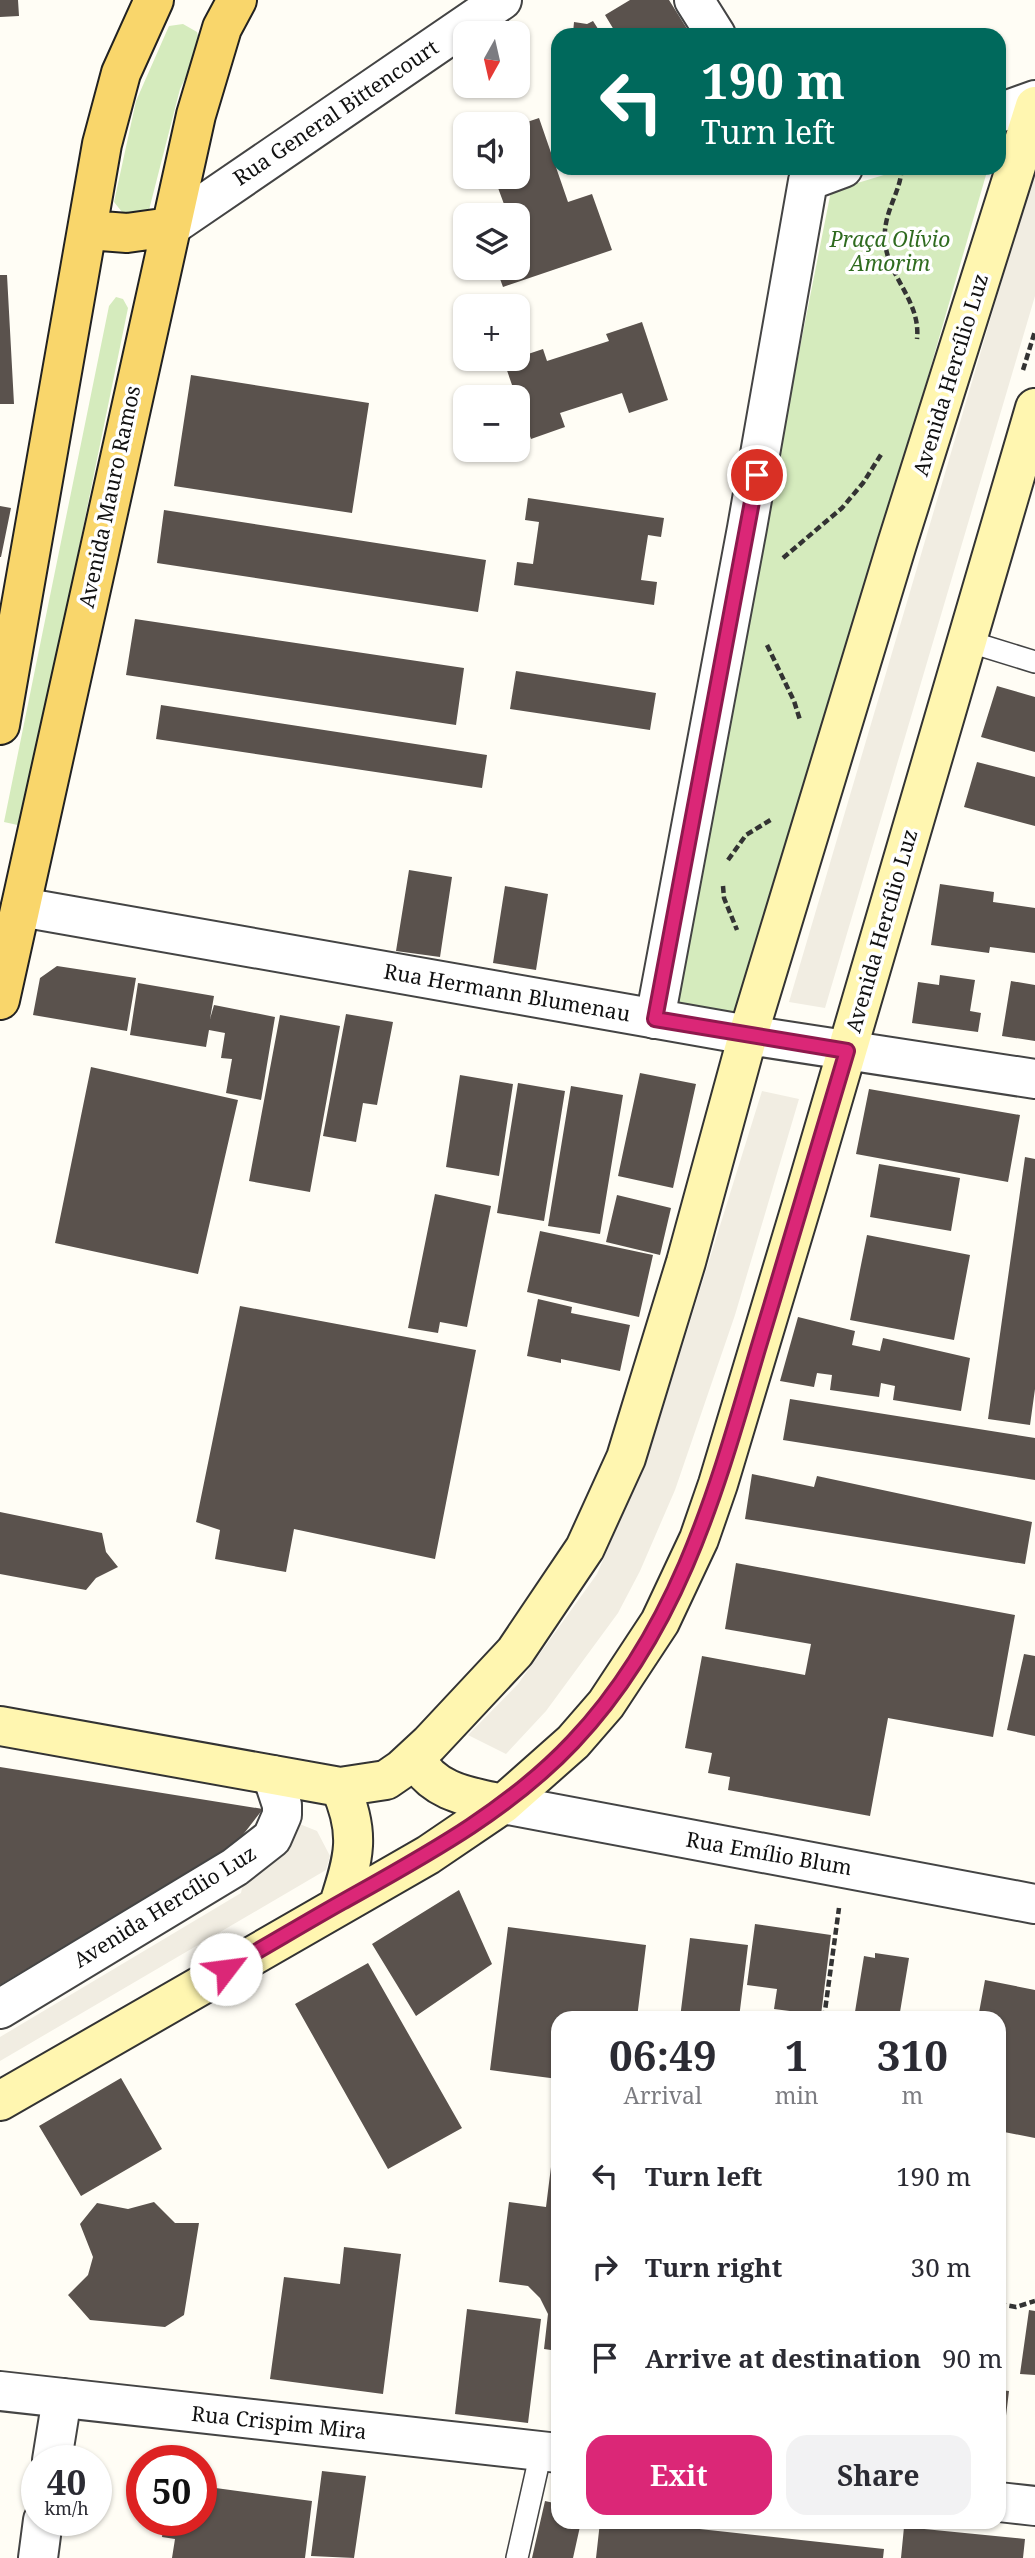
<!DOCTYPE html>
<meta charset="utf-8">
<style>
body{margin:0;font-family:"Noto Serif",serif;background:#f2f2f3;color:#2b2b33;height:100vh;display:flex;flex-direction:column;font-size:26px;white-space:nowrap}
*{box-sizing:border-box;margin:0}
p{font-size:23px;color:#7c7c81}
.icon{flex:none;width:38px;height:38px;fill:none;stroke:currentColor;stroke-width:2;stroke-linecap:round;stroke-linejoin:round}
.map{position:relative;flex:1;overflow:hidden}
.details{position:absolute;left:551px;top:2011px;width:455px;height:518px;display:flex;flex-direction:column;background:#fff;border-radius:21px;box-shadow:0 2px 5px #0004}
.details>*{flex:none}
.hud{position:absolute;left:551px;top:28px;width:455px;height:147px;border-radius:21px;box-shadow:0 2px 5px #0004;background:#00695c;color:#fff;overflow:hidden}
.needle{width:46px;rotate:188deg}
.fabs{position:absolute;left:453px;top:21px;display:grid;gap:14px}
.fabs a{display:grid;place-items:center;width:77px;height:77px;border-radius:14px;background:#fff;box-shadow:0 2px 5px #0004;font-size:35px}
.speed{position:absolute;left:21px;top:2445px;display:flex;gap:14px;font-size:35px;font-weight:700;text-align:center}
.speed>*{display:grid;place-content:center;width:91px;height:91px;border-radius:50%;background:#fff;box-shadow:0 2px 5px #0004;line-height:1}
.speed small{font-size:18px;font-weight:400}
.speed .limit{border:10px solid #d22;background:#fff;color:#111}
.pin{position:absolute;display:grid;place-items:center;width:60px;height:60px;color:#fff;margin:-30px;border:4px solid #fff;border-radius:50%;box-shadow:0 2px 7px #0007}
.me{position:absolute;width:77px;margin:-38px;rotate:60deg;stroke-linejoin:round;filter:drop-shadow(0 0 5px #0008)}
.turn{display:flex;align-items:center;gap:24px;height:147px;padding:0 35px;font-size:32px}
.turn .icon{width:91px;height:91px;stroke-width:2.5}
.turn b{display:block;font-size:49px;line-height:60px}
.eta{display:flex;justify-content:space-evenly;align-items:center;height:119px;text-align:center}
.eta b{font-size:42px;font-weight:700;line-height:49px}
.cta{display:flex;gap:14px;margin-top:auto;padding:14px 35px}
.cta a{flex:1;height:80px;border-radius:21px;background:#db2777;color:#fff;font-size:28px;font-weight:700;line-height:80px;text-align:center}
.cta a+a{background:#f2f2f3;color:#2b2b33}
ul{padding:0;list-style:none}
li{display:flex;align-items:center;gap:21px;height:91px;padding:0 35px}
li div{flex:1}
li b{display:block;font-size:26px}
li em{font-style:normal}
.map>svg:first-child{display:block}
</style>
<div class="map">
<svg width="1035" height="2558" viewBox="0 0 1035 2558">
<rect width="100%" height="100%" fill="#fffdf5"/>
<path fill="#d5ebbd" d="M183,24L197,32L201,46L180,89L149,210L138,213L122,212L114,202L136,101L169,26Z
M907,168H988L744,1015L670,1003L831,191Z
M116,297L123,299L128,308L22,826L4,822L109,306Z"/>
<path fill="#f1ede2" d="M1035,168V296L913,710L825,1008L789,1002Z
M762,1091L799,1099L735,1315L675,1490L640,1571L618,1613L546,1711L506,1754L468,1735L518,1684L597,1574L651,1447Z
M297,1823L317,1831L330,1856L326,1870L0,2061V2037L241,1893L243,1883Z"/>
<path fill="#5a524d" d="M0,0H18L19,16L0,17Z
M630,0H669L691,35H617L605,15Z
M593,21L602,35H570L573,33L574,22L587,24Z
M539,118L568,202L592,194L612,250L503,287L496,268H518V215H508L494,177H518V125Z
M0,275H7L14,404H0Z
M642,322L668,400L629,413L622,393L560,413L565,427L531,439L504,362L543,349L547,361L609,341L606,334Z
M191,375L369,403L352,513L174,486Z
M528,498L664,518L661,537L648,535L641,580L657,582L654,605L514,585L517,562L533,564L539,522L525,520Z
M0,506L11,508L1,557H0Z
M164,510L486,560L478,612L157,563Z
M135,619L464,668L456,725L126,675Z
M516,671L656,693L650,730L510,709Z
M997,686L1035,697V752L981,737Z
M161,705L487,755L482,788L156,739Z
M977,762L1035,777V826L964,807Z
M409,870L452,877L440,957L396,951Z
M940,884L994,892L993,902L1035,908V953L990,947L989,953L931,945Z
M505,886L548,894L536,970L493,963Z
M57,966L136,978L127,1031L33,1015L40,978Z
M940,975L975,980L970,1011L981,1013L978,1032L912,1023L918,982L939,985Z
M1011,981L1035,985V1041L1002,1036Z
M138,983L214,996L210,1019L214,1005L275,1017L261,1100L226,1093L232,1059L221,1058L225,1033L209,1030L206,1047L130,1035Z
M346,1014L393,1022L377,1105L363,1103L356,1142L323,1136Z
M280,1015L340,1026L310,1192L249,1181Z
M91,1067L238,1100L198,1274L55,1243Z
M640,1073L696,1084L673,1188L618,1176Z
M460,1075L513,1084L499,1176L446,1167Z
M518,1083L565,1091L544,1221L497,1213Z
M571,1086L623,1095L600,1234L548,1226Z
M869,1089L1020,1115L1008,1182L856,1154Z
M1025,1157L1035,1159V1389L1030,1425L988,1419Z
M879,1164L960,1178L951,1231L870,1217Z
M435,1194L491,1206L467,1327L440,1322L438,1333L408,1328Z
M617,1195L671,1208L660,1255L606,1242Z
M540,1231L653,1255L639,1317L527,1292Z
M867,1235L970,1255L954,1340L850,1320Z
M538,1299L572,1307L571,1313L630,1325L620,1371L561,1359V1363L527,1356Z
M240,1306L476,1350L435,1559L294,1529L286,1572L215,1559L220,1530L196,1522Z
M798,1317L855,1331L852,1345L880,1351L883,1338L970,1358L961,1411L893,1400L895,1386L881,1383L879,1397L830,1390L832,1375L817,1373L814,1387L780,1381Z
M790,1399L1035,1438V1480L783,1440Z
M752,1474L814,1487L817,1476L1032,1522L1025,1564L745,1519Z
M0,1512L102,1533L106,1552L118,1567L96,1578L86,1590L0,1574Z
M736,1563L1015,1615L993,1737L888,1718L870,1816L728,1790L730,1777L708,1773L712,1753L685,1748L702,1656L805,1675L811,1644L725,1629Z
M1024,1654L1035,1656V1736L1007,1730Z
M0,1767L263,1809L235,1845L0,1985Z
M459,1890L492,1964L416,2016L372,1944Z
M755,1924L831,1935L821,2015L774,2009L777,1989L747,1985Z
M508,1927L646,1945L637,2018H558V2079L490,2070Z
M690,1938L748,1945L739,2018H680Z
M875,1953L909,1958L899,2018H854L864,1956L875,1958Z
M368,1963L462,2128L388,2169L295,2004Z
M985,1980L1035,1990V2138L999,2131V2018H978Z
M121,2078L162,2149L81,2196L39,2126Z
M553,2151L558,2152V2351L544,2349L548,2314L540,2298L528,2286L499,2282L509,2202L546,2207Z
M154,2202L175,2223H199L184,2315L165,2327L90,2320L68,2295L88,2275L93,2257L80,2224L97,2203L128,2209Z
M344,2247L401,2254L383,2394L270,2379L284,2277L340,2284Z
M467,2309L541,2319L528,2423L455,2414Z
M1029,2310L1035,2311V2375L1020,2374Z
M999,2390L1009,2391L1001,2457H999Z
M322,2471L366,2476L354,2558L311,2556Z
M201,2486L312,2501L305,2558H172L175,2539L162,2537L164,2520H201Z
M557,2489L558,2522H581L573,2558H532L545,2501L554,2503Z
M600,2522H635L884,2549L883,2558H596Z
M904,2527L1025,2539L1023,2558H901Z"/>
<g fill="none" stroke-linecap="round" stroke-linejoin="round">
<defs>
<path id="service" d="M967,641L1035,662
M517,2558L541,2452"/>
<path id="minor" d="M694,0L716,35
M999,113L1035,100
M808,181L843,168
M170,227L502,0
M655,1019L747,528L808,181
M0,2009L235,1867L272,1838L282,1815V1805L272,1775
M52,2460L62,2398
M38,2558L43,2520"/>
<path id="tertiary" d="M21,907L748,1035L1035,1079
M503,1804L1035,1904
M0,2391L558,2453
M999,2502L1035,2506"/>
<path id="secondary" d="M0,1726L340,1787L386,1780L402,1769L429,1744L515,1652L585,1548L626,1458L686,1262L748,1035L897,544L1035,106
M416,1758C431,1792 470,1797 503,1804
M339,1904C354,1858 361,1833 340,1787
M0,2101L428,1855L503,1804L573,1742L606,1704L660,1622L699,1539L718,1484L808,1184L1035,408"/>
<path id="primary" d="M88,230L127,233L170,227
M0,725L102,144L121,73L154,0
M0,1000L196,115L222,28L237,0"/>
</defs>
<use href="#service" stroke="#444" stroke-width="24"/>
<use href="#minor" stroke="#444" stroke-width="42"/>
<use href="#tertiary" stroke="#444" stroke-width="42"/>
<use href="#secondary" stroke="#333" stroke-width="42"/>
<use href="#primary" stroke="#222" stroke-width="42"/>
<path stroke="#333" stroke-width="4.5" stroke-dasharray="7 3.5" stroke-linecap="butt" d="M901,168C903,189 882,212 885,242C888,277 921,301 917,339
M1023,370L1035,331
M783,558L842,508L863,483L882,453
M767,645L794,701L800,720
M728,860L746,835L772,819
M723,886L724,898L737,930
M824,2018L839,1908
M999,2304L1016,2307L1035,2301"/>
<use href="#service" stroke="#fff" stroke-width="21"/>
<use href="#minor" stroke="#fff" stroke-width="38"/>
<use href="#tertiary" stroke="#fff" stroke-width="38"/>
<use href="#secondary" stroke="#fff6b0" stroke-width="38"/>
<use href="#primary" stroke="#f9d66b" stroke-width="38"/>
</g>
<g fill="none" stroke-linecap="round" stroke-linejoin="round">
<defs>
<path id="route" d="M226,1969C265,1947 303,1924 342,1902C424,1856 508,1811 573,1742C678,1631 716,1492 758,1349C788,1250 817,1151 847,1051L655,1019L757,475"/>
</defs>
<use href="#route" stroke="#8e194d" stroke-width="18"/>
<use href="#route" stroke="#db2777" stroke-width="12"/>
</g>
<g text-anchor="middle" stroke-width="7" stroke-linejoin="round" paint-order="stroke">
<g font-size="21" fill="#111" stroke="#fff">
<text transform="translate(336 113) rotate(-34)" y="7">Rua General Bittencourt</text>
<text transform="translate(951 375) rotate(-73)" y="7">Avenida Hercílio Luz</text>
<text transform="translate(110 497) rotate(-78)" y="7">Avenida Mauro Ramos</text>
<text transform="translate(882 931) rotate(-74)" y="7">Avenida Hercílio Luz</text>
<text transform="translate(507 993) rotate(10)" y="7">Rua Hermann Blumenau</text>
<text transform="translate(769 1854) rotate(10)" y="7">Rua Emílio Blum</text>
<text transform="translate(165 1907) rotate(-32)" y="7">Avenida Hercílio Luz</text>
<text transform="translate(279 2423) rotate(6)" y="7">Rua Crispim Mira</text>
</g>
<g font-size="21" font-style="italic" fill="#2f6b1f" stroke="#fff">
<text x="890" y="247">Praça Olívio<tspan x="890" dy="24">Amorim</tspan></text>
</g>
</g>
</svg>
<div class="fabs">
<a><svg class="needle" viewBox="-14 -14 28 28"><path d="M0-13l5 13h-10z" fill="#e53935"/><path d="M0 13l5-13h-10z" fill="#7c7c81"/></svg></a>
<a><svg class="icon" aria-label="sound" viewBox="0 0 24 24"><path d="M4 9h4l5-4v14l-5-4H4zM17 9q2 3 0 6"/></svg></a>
<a><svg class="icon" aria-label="layers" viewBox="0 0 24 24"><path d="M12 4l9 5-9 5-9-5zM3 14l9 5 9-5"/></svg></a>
<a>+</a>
<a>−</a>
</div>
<div class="speed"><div>40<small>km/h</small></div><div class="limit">50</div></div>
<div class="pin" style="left:757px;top:475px;background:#d93025"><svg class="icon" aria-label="arrive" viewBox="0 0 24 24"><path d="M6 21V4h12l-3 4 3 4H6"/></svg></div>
<svg class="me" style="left:226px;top:1969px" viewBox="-20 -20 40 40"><circle r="19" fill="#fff"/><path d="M0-13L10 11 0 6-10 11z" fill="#db2777"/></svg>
<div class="hud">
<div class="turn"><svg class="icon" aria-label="left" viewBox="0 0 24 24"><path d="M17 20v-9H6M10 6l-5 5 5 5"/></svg><div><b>190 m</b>Turn left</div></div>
</div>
<section class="details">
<div class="eta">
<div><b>06:49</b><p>Arrival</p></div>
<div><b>1</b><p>min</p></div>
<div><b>310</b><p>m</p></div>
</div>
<ul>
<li><svg class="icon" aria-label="left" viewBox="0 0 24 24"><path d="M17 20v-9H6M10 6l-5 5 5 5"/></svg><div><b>Turn left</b></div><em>190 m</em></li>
<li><svg class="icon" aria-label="right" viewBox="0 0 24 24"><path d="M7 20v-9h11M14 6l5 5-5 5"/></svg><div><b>Turn right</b></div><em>30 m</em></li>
<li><svg class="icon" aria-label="arrive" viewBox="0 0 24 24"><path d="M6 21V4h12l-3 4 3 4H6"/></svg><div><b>Arrive at destination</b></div><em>90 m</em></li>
</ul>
<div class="cta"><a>Exit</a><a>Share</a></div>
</section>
</div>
